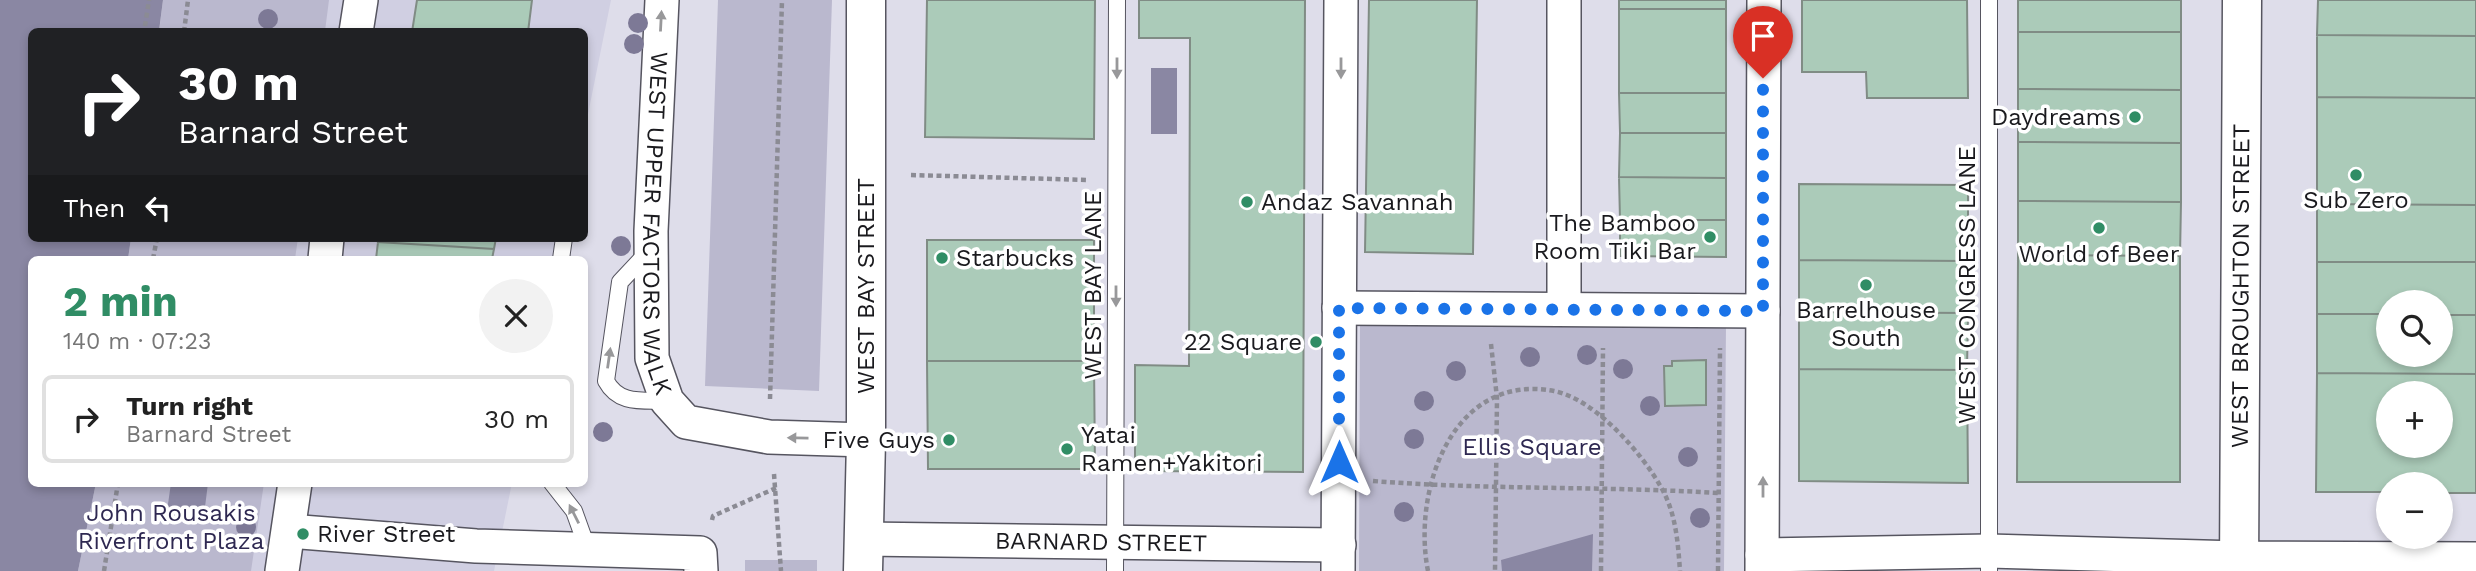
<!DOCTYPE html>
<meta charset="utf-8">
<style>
body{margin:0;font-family:"Work Sans",sans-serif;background:#f2f2f2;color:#222;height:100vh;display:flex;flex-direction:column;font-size:26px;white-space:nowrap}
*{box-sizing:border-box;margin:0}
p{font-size:23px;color:#767676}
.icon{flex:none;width:38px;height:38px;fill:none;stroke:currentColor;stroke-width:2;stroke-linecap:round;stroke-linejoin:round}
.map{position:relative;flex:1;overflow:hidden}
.panel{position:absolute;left:28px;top:256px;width:560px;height:231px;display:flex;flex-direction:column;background:#fff;border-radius:10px;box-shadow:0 4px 10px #0003}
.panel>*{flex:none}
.hud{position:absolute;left:28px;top:28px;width:560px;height:214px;border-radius:10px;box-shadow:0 4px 10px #0003;background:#202124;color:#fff;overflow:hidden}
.fabs{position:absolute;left:2376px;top:290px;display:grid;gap:14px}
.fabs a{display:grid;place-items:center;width:77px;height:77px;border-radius:50%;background:#fff;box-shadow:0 4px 10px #0003;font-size:35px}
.pin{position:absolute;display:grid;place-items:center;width:60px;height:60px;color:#fff;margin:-72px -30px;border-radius:50% 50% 50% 0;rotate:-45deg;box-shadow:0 0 7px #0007}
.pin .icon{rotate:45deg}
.me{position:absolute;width:77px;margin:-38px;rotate:0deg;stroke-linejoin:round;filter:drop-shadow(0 0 5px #0008)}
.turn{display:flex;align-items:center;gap:24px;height:147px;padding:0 35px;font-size:32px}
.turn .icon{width:91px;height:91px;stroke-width:2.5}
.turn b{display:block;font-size:49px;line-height:60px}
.then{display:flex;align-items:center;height:66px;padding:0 35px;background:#0003;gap:14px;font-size:26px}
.round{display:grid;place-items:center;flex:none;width:74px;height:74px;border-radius:37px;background:#f2f2f2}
.headline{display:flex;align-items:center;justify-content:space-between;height:119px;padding:0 35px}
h1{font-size:42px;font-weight:700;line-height:52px;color:#308d65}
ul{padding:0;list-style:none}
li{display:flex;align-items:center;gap:21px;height:88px;margin:0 14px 10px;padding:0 21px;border:4px solid #e0e0e0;border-radius:10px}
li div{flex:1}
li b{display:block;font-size:26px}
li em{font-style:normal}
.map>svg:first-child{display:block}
</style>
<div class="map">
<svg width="2476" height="571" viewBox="0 0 2476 571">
<rect width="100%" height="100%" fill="#deddea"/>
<path fill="#d0cfe2" d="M187,0H611L585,129L584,32H183Z
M154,238H562L558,259H150Z
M112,483H512L494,571H97Z"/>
<path fill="#bab8ce" d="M163,0H329L325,31L159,32Z
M718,0H832L819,391L705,386Z
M131,238H298L295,259H128Z
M1360,322L1726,324L1724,571H1359Z
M96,483H264L251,571H78Z
M745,560H817V571H745Z"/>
<path fill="#8a87a3" d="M0,0H163L159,31L32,32V238H131L128,259H32V483H96L78,571H0Z
M1151,68H1177V134H1151Z
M171,483H208L204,515L167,511Z
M1593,534L1592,571H1502L1501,560Z"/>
<path fill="#abcbb9" stroke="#808c85" stroke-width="2" fill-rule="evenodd" d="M417,0H532L528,32H412Z
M927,0H1095L1094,139L925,137Z
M1139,0H1305L1303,472L1135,471V365L1189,366L1190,38H1139Z
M1369,0H1477L1473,254L1365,252Z
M1619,0H1726V9H1619Z
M1802,0H1967L1968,98H1867L1866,72H1802Z
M2018,0H2181V32H2018Z
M2318,0H2476V36L2317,35Z
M1619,9H1726V93H1619Z
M2018,32H2181V90L2018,89Z
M2317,35L2476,36V98L2317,97Z
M2018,89L2181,90V143L2018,142Z
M1619,93H1726V133H1620Z
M2317,97L2476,98V205L2317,204Z
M1620,133H1726V178L1619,177Z
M2018,142L2181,143V202L2018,201Z
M1619,177L1726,178V220H1620Z
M1799,184L1968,185V261L1799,260Z
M2018,201L2181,202L2180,256L2018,255Z
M2317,204L2476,205V262H2317Z
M1620,220H1726V257L1620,256Z
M379,238H496L494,249L378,242Z
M927,240H1094V361H927Z
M378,242L494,249L492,259H376Z
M2018,255L2180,256V482H2017Z
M1799,260L1968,261V313L1799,312Z
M2317,262H2476V315H2441V303H2389V314H2317Z
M1799,312L1968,313L1967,370L1799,369Z
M2317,314H2389V355H2441V315H2476V374L2317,373Z
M1706,360V405L1665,406L1664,366H1672V361Z
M927,361H1094L1095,469H928Z
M1799,369L1967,370L1968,483L1799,481Z
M2317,373L2476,374V493H2441V485H2389V492H2316ZM2389,394H2441V446H2389Z"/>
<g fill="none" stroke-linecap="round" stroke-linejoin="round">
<defs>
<path id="lane" d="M648,252L620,282L606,381C619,405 642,400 667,401
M561,259L564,238
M552,483L574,511L588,550
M1115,571L1117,0
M1989,571V0"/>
<g id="street">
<path id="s1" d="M662,0L651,231L652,358L667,401L686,422L769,437L866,440"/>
<path d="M1564,0V307"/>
<path d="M356,32L361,0"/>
<path d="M325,259L327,238"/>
<path d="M1339,308L1763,311"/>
<path d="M289,531L476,546L700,553L701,571"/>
<path id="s2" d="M863,539L1339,545"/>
<path d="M1762,555L1989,551L2239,558L2476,559"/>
<path d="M282,571L295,483"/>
<path d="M1338,571L1341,0"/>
<path d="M1762,571L1764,0"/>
</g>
<g id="secondary">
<path id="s3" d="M2239,571L2242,0"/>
</g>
<path id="primary" d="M863,571L866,440V0"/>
</defs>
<use href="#lane" stroke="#565560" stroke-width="18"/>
<use href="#street" stroke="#565560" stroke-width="36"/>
<use href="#secondary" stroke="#565560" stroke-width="41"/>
<use href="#primary" stroke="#565560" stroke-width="41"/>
<path stroke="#8b8b94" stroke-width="4.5" stroke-dasharray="5 3.5" stroke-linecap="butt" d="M145,26L149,0
M184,32L188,0
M911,175L1087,180
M153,259L157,238
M1491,344L1497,398L1495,571
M770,399L782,0
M774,474L781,571
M1373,481C1489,490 1603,486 1719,493
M712,520L713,516L776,488
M104,571L118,483
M1428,571C1412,491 1452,372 1554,391C1595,399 1643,454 1662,489C1676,514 1678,543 1680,571
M1601,571L1603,348
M1718,571L1720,348"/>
<use href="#lane" stroke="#fff" stroke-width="16"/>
<use href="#street" stroke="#fff" stroke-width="33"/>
<use href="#secondary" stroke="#fff" stroke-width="38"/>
<use href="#primary" stroke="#fff" stroke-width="38"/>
</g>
<g fill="#7d7996">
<circle cx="268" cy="19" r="10"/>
<circle cx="638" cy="23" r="10"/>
<circle cx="634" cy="44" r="10"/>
<circle cx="621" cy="246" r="10"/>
<circle cx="1587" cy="355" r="10"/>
<circle cx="1530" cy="357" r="10"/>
<circle cx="1623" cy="369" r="10"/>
<circle cx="1456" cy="371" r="10"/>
<circle cx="1424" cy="401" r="10"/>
<circle cx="1650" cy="406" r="10"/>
<circle cx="603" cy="432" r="10"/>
<circle cx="1414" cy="439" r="10"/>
<circle cx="1688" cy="457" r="10"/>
<circle cx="1404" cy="512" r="10"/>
<circle cx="1700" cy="518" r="10"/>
<circle cx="246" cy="527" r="10"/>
</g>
<defs><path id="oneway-solid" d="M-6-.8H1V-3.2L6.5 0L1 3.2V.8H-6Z" transform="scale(1.75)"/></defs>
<g fill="#98989a">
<use href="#oneway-solid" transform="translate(661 21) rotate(-87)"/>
<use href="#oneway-solid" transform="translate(1117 68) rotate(90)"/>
<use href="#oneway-solid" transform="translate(1341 68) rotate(90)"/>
<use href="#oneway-solid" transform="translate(1116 296) rotate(90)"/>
<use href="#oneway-solid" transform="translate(609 358) rotate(-82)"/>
<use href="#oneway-solid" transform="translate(798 438) rotate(-179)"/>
<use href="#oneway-solid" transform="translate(1763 487) rotate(-90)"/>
<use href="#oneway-solid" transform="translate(574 514) rotate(-117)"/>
</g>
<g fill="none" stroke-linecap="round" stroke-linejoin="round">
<path stroke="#1a73e8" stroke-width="12" stroke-dasharray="0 21.6" d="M1339,462V308L1763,311V78"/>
</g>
<g fill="#308d65" stroke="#fff" stroke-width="2.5">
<circle cx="2135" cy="117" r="7"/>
<circle cx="2356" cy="175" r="7"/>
<circle cx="1247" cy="202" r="7"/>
<circle cx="2099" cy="228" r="7"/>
<circle cx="1710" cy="237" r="7"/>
<circle cx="942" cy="258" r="7"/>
<circle cx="1866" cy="285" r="7"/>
<circle cx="1316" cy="342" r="7"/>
<circle cx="949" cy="440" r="7"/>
<circle cx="1067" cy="449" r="7"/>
<circle cx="303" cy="534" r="7"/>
</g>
<g text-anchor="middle" stroke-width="7" stroke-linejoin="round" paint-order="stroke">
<g font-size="24" fill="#1a1a1e" stroke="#fff" text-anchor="end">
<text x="2121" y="125">Daydreams</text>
<text x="2356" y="208" text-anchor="middle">Sub Zero</text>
<text x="1261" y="210" text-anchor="start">Andaz Savannah</text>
<text x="1696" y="231">The Bamboo<tspan x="1696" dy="28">Room Tiki Bar</tspan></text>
<text x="2099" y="262" text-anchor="middle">World of Beer</text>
<text x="956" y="266" text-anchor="start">Starbucks</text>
<text x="1866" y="318" text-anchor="middle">Barrelhouse<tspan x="1866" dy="28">South</tspan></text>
<text x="1302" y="350">22 Square</text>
<text x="1081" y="443" text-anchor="start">Yatai<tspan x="1081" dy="28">Ramen+Yakitori</tspan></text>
<text x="935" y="448">Five Guys</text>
<text x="317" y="542" text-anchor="start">River Street</text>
</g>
<g font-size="24" fill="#1a1a1e" stroke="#fff">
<text dy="8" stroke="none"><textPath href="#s1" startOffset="224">WEST UPPER FACTORS WALK</textPath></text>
<text transform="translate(1093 285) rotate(-90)" y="8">WEST BAY LANE</text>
<text transform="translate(1967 285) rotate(-90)" y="8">WEST CONGRESS LANE</text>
<text dy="8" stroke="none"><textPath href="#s3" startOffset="285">WEST BROUGHTON STREET</textPath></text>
<text transform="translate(866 286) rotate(-90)" y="8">WEST BAY STREET</text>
<text dy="8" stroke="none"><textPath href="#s2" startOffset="238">BARNARD STREET</textPath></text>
</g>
<g font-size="24" fill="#2e2851" stroke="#fff">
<text x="1532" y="455">Ellis Square</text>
<text x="171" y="521">John Rousakis<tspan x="171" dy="28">Riverfront Plaza</tspan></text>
</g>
</g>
</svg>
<div class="fabs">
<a><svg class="icon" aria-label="search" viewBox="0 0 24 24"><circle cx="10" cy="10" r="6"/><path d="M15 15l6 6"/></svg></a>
<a>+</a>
<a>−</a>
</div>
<div class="pin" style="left:1763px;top:78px;background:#d93025"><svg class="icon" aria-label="arrive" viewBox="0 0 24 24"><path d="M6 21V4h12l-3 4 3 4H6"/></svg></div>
<svg class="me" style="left:1339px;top:462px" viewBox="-20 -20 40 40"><path d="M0-17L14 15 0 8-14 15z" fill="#1a73e8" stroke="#fff" stroke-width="4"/></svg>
<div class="hud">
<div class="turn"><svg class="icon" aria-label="right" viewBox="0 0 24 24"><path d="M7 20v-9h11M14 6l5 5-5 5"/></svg><div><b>30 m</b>Barnard Street</div></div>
<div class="then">Then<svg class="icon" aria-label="left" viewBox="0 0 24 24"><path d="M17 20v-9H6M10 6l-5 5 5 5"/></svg></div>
</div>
<section class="panel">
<div class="headline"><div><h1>2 min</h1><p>140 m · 07:23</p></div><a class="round"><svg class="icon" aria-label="close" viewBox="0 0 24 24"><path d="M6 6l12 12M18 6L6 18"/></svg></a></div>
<ul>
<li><svg class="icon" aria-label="right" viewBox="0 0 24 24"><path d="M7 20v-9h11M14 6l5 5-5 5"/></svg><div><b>Turn right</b><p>Barnard Street</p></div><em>30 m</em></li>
</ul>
</section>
</div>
